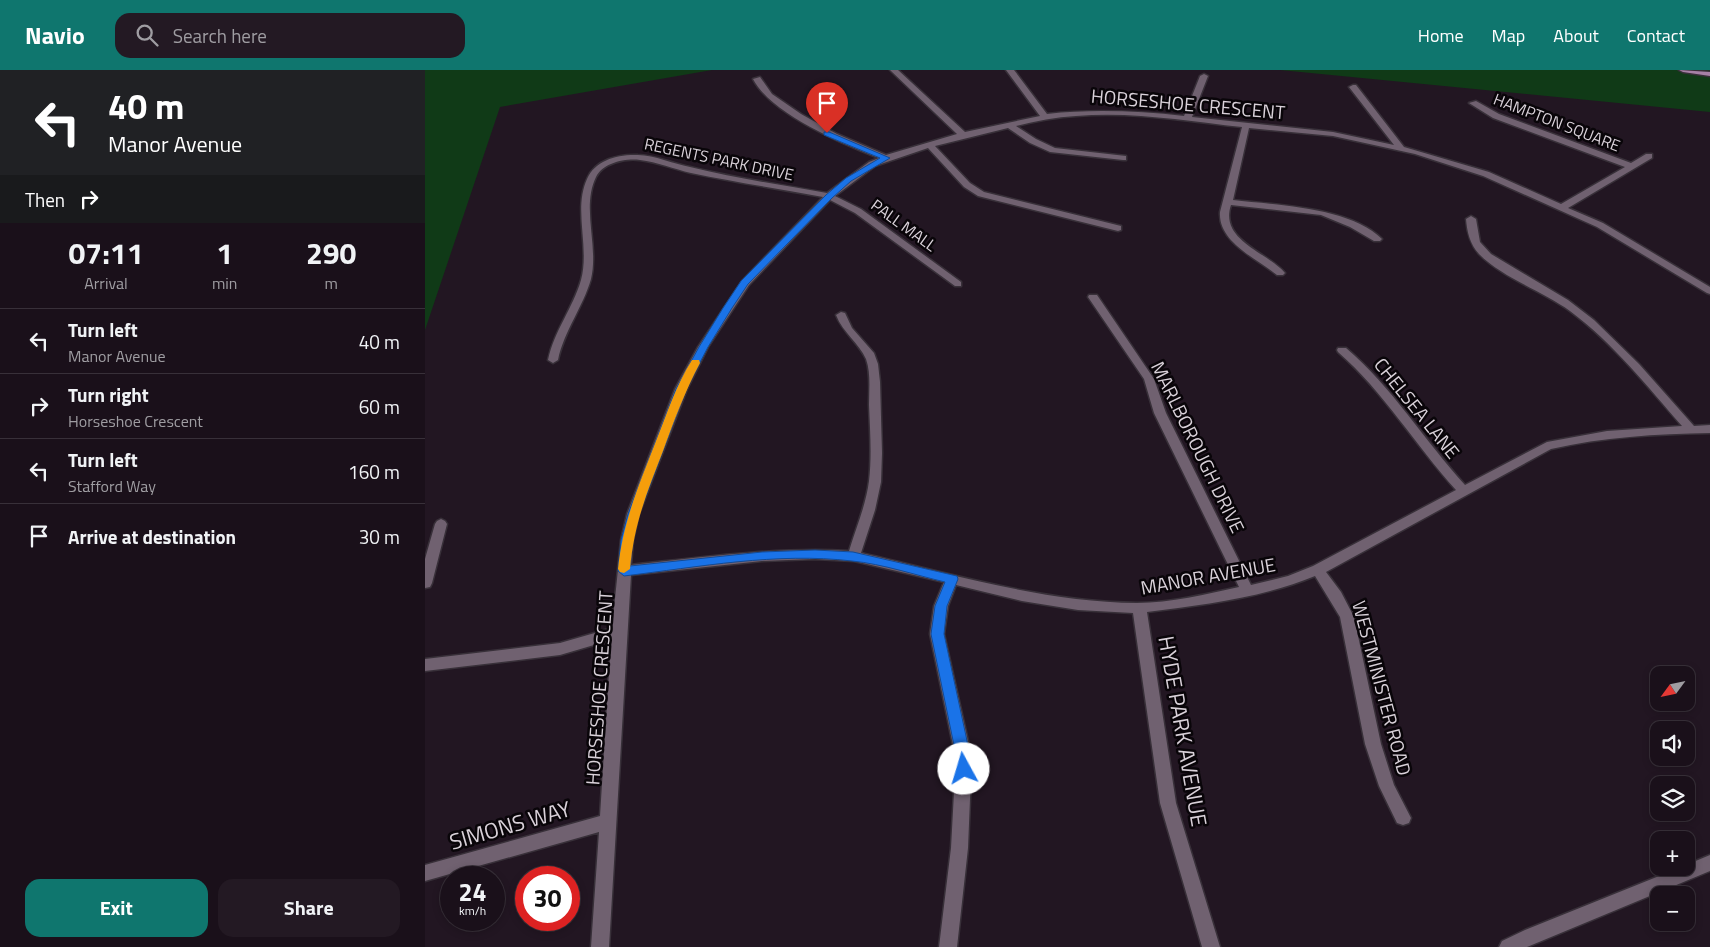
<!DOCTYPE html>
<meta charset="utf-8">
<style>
body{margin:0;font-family:"Titillium Web",sans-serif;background:#231923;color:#f1f3f6;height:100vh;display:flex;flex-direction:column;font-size:19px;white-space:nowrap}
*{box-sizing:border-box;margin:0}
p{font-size:16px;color:#9f9da2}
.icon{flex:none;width:28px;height:28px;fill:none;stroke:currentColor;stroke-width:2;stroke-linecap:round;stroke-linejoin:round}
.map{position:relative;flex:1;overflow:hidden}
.sheet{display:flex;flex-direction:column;background:#1a101a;width:425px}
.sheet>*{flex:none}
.banner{background:#202124;color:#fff;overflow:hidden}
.needle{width:32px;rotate:237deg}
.fabs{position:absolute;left:1225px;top:596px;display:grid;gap:10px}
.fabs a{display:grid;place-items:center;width:45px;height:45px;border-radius:10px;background:#1a101a;box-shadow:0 2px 8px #0003,0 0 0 1px #383039;font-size:25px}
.speed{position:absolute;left:15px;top:796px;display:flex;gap:10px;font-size:25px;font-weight:700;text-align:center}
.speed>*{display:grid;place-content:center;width:65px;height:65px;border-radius:50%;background:#1a101a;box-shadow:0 2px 8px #0003,0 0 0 1px #383039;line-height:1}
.speed small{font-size:12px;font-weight:400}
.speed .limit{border:8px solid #d22;background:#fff;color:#111}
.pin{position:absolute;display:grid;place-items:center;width:42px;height:42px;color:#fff;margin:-51px -21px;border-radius:50% 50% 50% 0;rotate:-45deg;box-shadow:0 0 5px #0007}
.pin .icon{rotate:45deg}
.me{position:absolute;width:55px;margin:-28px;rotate:354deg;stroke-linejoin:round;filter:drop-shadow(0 0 4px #0008)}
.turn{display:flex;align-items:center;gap:18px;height:105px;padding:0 25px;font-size:22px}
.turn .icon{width:65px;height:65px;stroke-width:2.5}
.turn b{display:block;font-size:35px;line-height:42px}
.then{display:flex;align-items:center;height:48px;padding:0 25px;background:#0003;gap:10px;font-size:19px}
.eta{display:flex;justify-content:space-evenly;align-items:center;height:85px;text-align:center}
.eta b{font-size:30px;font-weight:700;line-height:35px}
.action{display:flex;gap:10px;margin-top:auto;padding:10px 25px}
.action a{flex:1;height:58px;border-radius:15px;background:#0f766e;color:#fff;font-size:20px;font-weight:700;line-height:58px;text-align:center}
.action a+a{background:#231923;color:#f1f3f6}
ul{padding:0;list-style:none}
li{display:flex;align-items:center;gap:15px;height:65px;padding:0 25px;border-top:1px solid #383039}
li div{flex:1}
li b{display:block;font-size:19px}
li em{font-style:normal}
header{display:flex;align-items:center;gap:30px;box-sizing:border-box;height:70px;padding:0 25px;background:#0f766e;color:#fff}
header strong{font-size:24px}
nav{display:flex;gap:28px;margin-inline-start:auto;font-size:18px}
.search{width:350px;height:45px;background:#231923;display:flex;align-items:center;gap:12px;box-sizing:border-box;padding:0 18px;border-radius:15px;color:#9f9da2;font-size:19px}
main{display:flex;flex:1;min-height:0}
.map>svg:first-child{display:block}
</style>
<header>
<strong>Navio</strong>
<div class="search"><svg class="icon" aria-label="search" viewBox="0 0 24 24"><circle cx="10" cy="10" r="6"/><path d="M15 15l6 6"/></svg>Search here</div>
<nav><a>Home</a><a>Map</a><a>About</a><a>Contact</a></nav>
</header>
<main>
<section class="sheet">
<div class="banner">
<div class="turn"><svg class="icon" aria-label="left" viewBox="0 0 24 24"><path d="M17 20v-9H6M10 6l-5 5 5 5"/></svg><div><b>40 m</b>Manor Avenue</div></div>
<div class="then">Then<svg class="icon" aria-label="right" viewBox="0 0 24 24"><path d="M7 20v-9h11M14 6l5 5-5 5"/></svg></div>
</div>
<div class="eta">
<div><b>07:11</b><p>Arrival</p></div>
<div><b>1</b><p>min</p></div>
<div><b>290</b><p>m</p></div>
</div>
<ul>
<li><svg class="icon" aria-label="left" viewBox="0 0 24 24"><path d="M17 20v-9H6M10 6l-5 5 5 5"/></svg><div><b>Turn left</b><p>Manor Avenue</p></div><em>40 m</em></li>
<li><svg class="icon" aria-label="right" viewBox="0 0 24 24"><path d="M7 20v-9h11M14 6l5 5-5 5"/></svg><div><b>Turn right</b><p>Horseshoe Crescent</p></div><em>60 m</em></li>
<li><svg class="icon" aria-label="left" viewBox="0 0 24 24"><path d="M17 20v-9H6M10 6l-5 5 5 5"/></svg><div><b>Turn left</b><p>Stafford Way</p></div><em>160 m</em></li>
<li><svg class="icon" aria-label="arrive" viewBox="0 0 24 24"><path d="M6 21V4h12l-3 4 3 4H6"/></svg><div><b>Arrive at destination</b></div><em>30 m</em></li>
</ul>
<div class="action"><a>Exit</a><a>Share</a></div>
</section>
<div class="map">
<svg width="1285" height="877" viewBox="0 0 1285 877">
<rect width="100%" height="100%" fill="#221622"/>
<path fill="#103a17" d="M0,0H287L75,37L0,260Z
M855,0H1285V42Z"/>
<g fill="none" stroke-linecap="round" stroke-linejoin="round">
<defs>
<path id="minor" d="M465,0H473L540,62L615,46L581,0H589L622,44C668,39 713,41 759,46L775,6L779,4L783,6L767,47L908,62L969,75L924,17L928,15H931L979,77L1064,102L1136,134L1200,97L1068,48L1044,33L1051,31L1074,44L1206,93L1221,84H1227V88L1143,138L1178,153L1285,217V224L1282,223L1172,157L1058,106L990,84L908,66L824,58L808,130C851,135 925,137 957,169L955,171H949L925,157L896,145L806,135C794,170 842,182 860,203L858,205H852C831,188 793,172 795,142L817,57C762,51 706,41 651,46C631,47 611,51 591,56L611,69L630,78L701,86V90H698L625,82L605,73L583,58L510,76L545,113L559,122L696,156V160L693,161L553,126L539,117L503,78L450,96L410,126L436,139L536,212V216H530L430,143L405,130L324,215L283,277L262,319L214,444L208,470L206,495C279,487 351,477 424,481C431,458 441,435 444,411C447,386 445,360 444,335C444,320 446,303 441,289C434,273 418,263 411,245L416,242L420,243L427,258L449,283L453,294L455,312L457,383L456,412L450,440L436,483C527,504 618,532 712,533C746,533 781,524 814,517L729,343L719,309L663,227L664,225H672L729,309L741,343L826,515L863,506L888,496L1031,420C990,375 959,322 913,282L912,280L913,278H921C967,317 999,370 1040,415L1122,372L1182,361L1257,356C1222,316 1188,273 1145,241C1117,221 1078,208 1054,184C1045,174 1042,162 1041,149L1046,146L1051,149L1055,172L1066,184L1143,230L1169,250L1214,294L1269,356L1285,355V363C1231,364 1178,367 1126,379L901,502L916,522L929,547L956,674L969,715L986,748L984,753L978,755L972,753L954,716L940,674L915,547L890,506C837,528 778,535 722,542L751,733L795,877H777L735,733L708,543L653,540L597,531L531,515L523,536L519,564L545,680L546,704L543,778L532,877H514L526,778L530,704L529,680L505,564L509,536L519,512L429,491L390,489L337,491L206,505L184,877H166L174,762L0,811V795L175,746L186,570L135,585L0,601V589L135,573L187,558L196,470L202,444L250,319L273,277L317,211L398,127C354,119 310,112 266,103C249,99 232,92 215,90C200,88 178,93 171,107C156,138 174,176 166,209C158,237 139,261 133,290L128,293L123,290C129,261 148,238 156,210C165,177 148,140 162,109C170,90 193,84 213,85C230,85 248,94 265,97C310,108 356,115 402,123L444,92L454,88C418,74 346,44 328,9L335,7L347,24L376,44L412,64L461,85L532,64Z
M16,449L20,451L22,454L7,513L5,517L0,518V489L10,454L12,451Z
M1285,785V801L1102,877H1074L1077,871L1100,860L1254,798H1261V795Z"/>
<path id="primary" d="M1254,0L1285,2V6L1258,2Z"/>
</defs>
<use href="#minor" stroke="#383039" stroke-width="3"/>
<use href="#primary" stroke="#383039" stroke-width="3"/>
<use href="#minor" fill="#706170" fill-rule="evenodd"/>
<use href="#primary" fill="#a680a6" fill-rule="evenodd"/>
</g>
<path fill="#1a73e8" stroke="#114b97" d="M399,62H404L465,88L426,111L407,128L323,214L307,238L283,277L261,319L214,444L207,470L205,496L337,482L390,480L428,482L532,506L533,509L522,536L519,564L544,680L546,699L544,704L539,706L534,704L530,680L506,564L510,536L520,512C490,505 458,494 427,491C352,482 274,497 199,506L193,501L196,470L203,444L251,319L274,277L298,238L316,211L401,125L421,108L455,88L399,65Z"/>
<path fill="#f59e0b" d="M267,290H274L275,293C260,321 249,351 238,381C222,422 209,454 205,499L199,503L195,502L193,499C198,451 214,415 231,371C242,344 251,315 267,290Z"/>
<g text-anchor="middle" stroke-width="5" stroke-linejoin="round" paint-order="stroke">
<g font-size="16" fill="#d9d1d9" stroke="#090509">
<text transform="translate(1132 52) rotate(21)" y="6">HAMPTON SQUARE</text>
<text transform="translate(294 89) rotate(12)" y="6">REGENTS PARK DRIVE</text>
<text transform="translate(479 155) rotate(36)" y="6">PALL MALL</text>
</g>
<g font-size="19" fill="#d9d1d9" stroke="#090509">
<text transform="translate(763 34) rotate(5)" y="7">HORSESHOE CRESCENT</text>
<text transform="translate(992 338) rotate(51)" y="7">CHELSEA LANE</text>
<text transform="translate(773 377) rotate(64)" y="7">MARLBOROUGH DRIVE</text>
<text transform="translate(783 506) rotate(-10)" y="7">MANOR AVENUE</text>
<text transform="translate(174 618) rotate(-86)" y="7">HORSESHOE CRESCENT</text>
<text transform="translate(957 618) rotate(75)" y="7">WESTMINISTER ROAD</text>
</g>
<g font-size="22" fill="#d9d1d9" stroke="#090509">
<text transform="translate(758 661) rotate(80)" y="8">HYDE PARK AVENUE</text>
<text transform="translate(85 755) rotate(-16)" y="8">SIMONS WAY</text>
</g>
</g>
</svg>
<div class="fabs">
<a><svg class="needle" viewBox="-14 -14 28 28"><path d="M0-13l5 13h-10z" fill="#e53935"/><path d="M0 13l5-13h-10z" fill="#9f9da2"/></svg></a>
<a><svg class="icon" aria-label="sound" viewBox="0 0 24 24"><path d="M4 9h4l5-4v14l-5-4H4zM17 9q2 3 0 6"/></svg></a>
<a><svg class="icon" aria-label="layers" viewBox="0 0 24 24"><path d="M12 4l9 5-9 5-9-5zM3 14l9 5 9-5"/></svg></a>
<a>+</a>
<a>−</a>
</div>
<div class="speed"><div>24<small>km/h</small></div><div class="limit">30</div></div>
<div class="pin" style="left:402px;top:63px;background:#d93025"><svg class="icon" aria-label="arrive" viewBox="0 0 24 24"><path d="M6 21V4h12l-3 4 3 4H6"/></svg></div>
<svg class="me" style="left:539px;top:699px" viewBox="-20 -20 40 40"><circle r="19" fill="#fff"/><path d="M0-13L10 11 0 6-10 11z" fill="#1a73e8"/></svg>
</div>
</main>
